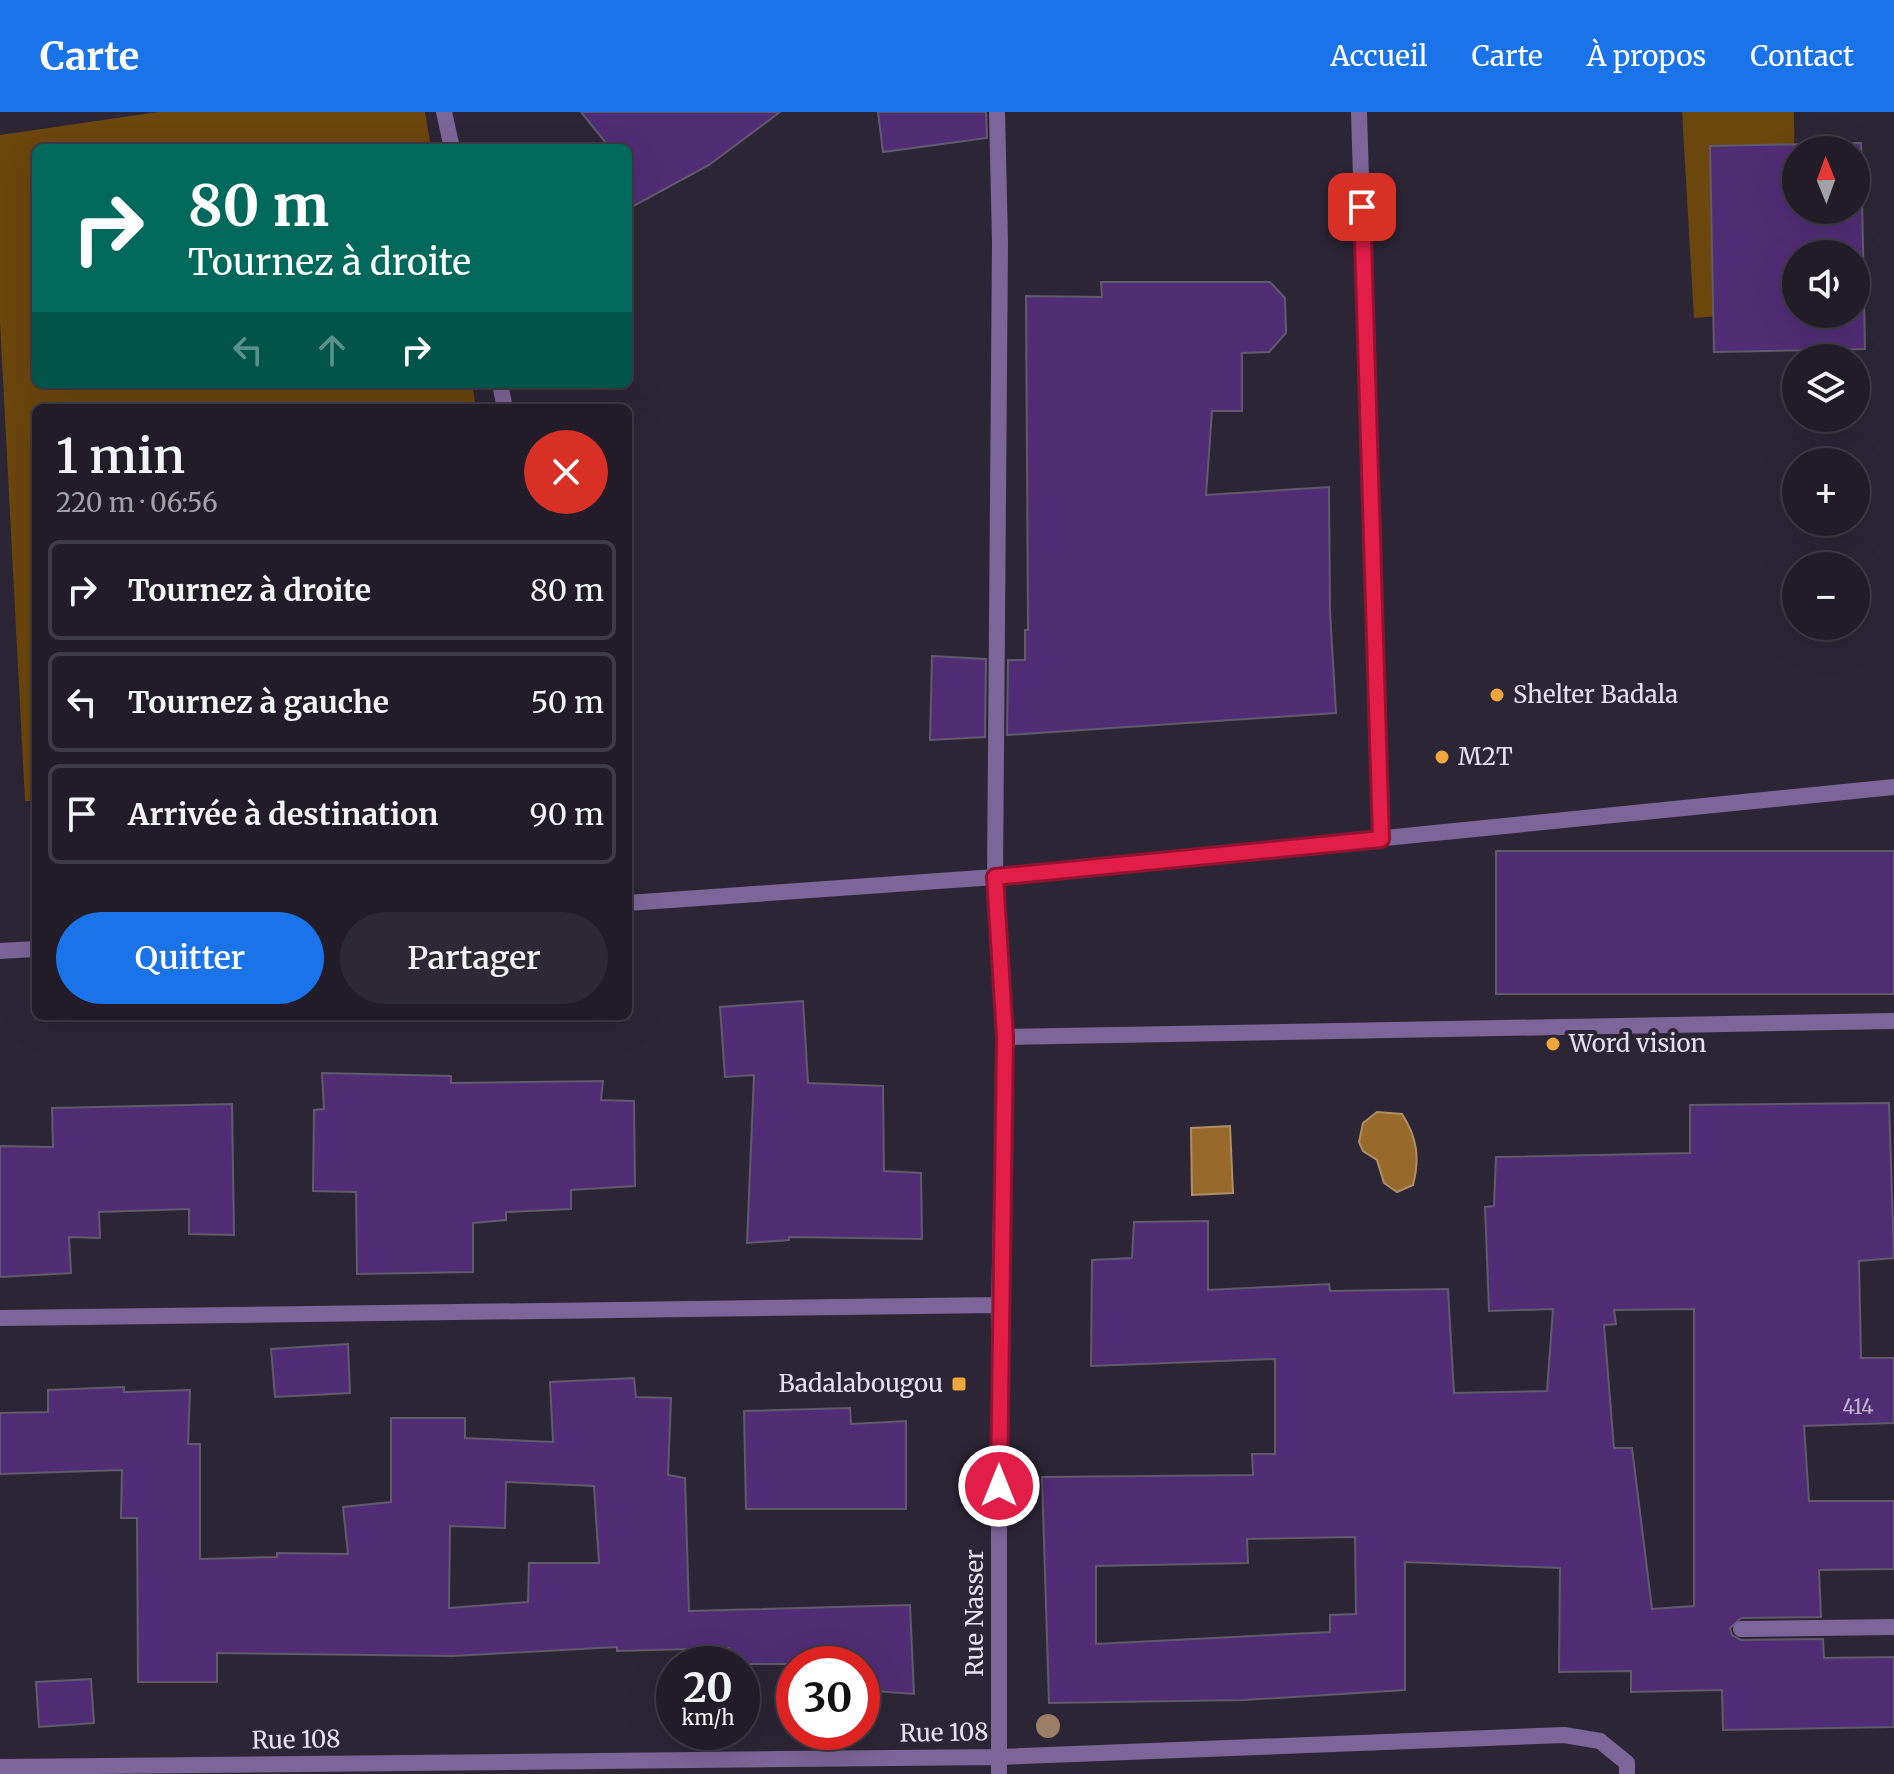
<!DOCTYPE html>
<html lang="fr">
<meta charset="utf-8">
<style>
body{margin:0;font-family:Merriweather,serif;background:#2d2934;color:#f1f3f6;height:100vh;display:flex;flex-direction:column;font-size:30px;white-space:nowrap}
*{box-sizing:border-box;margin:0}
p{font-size:26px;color:#a2a1a8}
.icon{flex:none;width:44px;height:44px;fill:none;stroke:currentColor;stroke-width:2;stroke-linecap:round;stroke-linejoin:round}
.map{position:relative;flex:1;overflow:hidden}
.drawer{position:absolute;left:32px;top:292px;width:600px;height:616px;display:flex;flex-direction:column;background:#211c28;border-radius:12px;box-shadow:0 8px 32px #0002,0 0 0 2px #3e3a45}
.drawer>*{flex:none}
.hud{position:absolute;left:32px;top:32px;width:600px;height:244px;border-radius:12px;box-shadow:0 8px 32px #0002,0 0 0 2px #3e3a45;background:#00695c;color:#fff;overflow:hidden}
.needle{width:52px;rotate:359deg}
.buttons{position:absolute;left:1782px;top:24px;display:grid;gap:16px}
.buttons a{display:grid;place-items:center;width:88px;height:88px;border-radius:50%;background:#211c28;box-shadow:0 8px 32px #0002,0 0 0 2px #3e3a45;font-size:40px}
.speed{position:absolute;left:656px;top:1534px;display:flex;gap:16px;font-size:40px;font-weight:700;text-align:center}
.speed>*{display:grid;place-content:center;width:104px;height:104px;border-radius:50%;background:#211c28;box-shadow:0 8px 32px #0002,0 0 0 2px #3e3a45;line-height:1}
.speed small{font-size:20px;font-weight:400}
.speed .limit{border:12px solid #d22;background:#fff;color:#111}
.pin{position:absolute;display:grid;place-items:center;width:68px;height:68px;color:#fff;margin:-34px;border-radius:16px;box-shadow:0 4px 12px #0006}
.me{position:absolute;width:88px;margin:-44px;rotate:0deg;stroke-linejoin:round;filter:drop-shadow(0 0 6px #0008)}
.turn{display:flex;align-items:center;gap:28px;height:168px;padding:0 24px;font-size:36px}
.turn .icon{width:104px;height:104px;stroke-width:2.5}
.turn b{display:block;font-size:56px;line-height:68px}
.lanes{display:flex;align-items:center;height:76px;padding:0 24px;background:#0003;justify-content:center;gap:40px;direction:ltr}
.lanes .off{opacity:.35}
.round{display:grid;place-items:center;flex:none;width:84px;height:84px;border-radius:42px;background:#2d2934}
.headline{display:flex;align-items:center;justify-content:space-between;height:136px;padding:0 24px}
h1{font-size:48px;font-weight:600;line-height:60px}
.primary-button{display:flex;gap:16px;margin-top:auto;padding:16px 24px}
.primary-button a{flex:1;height:92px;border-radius:48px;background:#1a73e8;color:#fff;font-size:32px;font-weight:600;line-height:92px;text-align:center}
.primary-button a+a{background:#2d2934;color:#f1f3f6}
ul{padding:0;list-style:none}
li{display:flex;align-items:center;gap:24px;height:100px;margin:0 16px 12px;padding:0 8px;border:4px solid #3e3a45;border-radius:12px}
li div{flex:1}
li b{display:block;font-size:30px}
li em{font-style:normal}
header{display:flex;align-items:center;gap:48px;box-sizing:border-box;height:112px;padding:0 40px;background:#1a73e8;color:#fff}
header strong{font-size:38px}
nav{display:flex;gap:44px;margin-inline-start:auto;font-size:28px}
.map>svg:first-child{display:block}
</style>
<header>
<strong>Carte</strong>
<nav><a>Accueil</a><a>Carte</a><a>À propos</a><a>Contact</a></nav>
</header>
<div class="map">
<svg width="1894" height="1662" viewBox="0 0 1894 1662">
<rect width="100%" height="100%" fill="#2c2535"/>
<path fill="#6b460d" d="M158,0H425L431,36H36V272H472L476,296H36V689H25L0,210V23Z
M1682,0H1794L1796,199L1694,206Z"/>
<path fill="#976a2b" stroke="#ae8e65" stroke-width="2" d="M1377,1000L1402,1002C1417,1025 1420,1046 1413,1073L1397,1080L1384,1071L1377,1048L1363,1039L1359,1030L1363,1011Z
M1230,1014L1233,1081L1192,1083L1191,1016Z"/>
<path fill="#502c75" stroke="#615a6c" stroke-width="2" fill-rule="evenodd" d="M581,0H780L709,53L628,97V36H610Z
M878,0H986L987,26L883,40Z
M1861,31L1865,237L1714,240L1710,34ZM1796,38H1856V98H1796ZM1796,142H1856V202H1796Z
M1101,170H1270L1285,186L1286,221L1269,240L1242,241V299H1212L1206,383L1329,375L1330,499L1336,601L1007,623L1008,548H1025V518H1028L1026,184L1102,185Z
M932,544L986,547L985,625L930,628Z
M1496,739H1894V882H1496Z
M803,889L808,971L883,974L884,1059L921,1061L922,1127L789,1125V1128L747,1131L754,963L725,965L720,895Z
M322,961L451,964V971L603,969L601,988L634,989L635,1074L571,1078V1097L506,1100V1108L473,1111V1160L357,1162L356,1080L313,1079L314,998L324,997Z
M1889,991L1894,1146L1859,1149L1861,1246H1894V1311L1804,1314L1809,1389H1894V1457L1819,1458L1821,1505L1741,1506L1730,1516L1732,1523L1741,1528L1823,1527L1824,1546L1894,1545V1615L1723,1618L1722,1578L1631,1580V1559L1559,1560L1560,1456L1405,1450V1578L1244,1588L1049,1591L1042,1365L1253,1363L1252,1342H1275V1247L1091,1254L1092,1148L1132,1146L1134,1110L1208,1109V1178L1329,1172L1330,1179L1448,1177L1454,1281L1547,1279L1553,1197L1489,1199L1485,1095L1494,1094L1496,1045L1690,1041V993ZM1694,1197V1494L1652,1497L1632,1336H1614L1604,1213L1616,1212L1614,1198ZM1355,1425L1356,1502L1330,1503V1520L1096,1532V1454L1248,1451L1247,1427Z
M232,992L234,1123L189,1122V1097L99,1100L100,1126L69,1125L71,1161L0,1165V1034L53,1035L52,996Z
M348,1232L350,1281L275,1285L271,1237Z
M634,1266L636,1285L671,1286L668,1363L685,1366L689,1499L910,1493L914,1582L862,1578V1552H729V1536L617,1539V1535L452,1544L217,1541V1570H138L137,1406H121L122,1358L0,1362V1301L48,1300V1278L124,1275V1280L190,1278L188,1332H200V1447L277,1445V1441L348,1442L343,1395L391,1390V1306H465V1326L553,1330L550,1270ZM506,1370L594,1374L599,1451H529L528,1490L449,1496L450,1414L505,1416Z
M850,1296L851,1312L906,1309V1397H746L744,1299Z
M91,1567L94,1611L39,1615L36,1570Z"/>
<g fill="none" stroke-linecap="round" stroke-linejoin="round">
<path stroke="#7c6598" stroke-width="16" d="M444,0L452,36
M997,0L1000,130L995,765L1005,925L999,1193V1662
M1359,0L1381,727
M500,272L505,296
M1005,925L1894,909
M0,1206L999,1193
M1741,1517L1894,1515
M0,1655L999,1645L1564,1623L1600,1629L1627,1651V1662"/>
<path stroke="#7c6598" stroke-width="16" d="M628,791L995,765L1894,675
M0,839L36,837"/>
</g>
<circle fill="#9b7e65" cx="1048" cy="1614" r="12"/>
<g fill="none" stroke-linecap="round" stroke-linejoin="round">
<defs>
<path id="route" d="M999,1374L1005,925L995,765L1381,727L1362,95"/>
</defs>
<use href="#route" stroke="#92132f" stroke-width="20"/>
<use href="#route" stroke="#e11d48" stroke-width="14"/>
</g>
<g fill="#efa73d" stroke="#2c2535" stroke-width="3">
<circle cx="1497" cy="583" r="8"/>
<circle cx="1442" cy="645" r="8"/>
<circle cx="1553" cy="932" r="8"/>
<rect x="951" y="1264" width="16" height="16" rx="4"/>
</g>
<g text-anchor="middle" stroke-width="8" stroke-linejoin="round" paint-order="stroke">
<g font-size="20" fill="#c0b4ce">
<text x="1858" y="1302">414</text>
</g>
<g font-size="24" fill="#e5e1ec" stroke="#2c2535" text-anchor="start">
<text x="1513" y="591">Shelter Badala</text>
<text x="1458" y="653">M2T</text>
<text x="1569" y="940">Word vision</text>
<text x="943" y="1280" text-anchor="end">Badalabougou</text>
</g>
<g font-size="24" fill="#e5e1ec" stroke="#2c2535">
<text transform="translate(975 1501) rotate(-90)" y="8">Rue Nasser</text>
<text transform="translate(944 1621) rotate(-1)" y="8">Rue 108</text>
<text transform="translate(296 1628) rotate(-1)" y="8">Rue 108</text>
</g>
</g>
</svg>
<div class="buttons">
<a><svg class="needle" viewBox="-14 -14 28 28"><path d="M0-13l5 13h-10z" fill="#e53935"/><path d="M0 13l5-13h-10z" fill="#a2a1a8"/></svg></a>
<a><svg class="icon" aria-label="sound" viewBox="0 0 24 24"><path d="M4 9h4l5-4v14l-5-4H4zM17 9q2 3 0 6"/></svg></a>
<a><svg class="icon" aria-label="layers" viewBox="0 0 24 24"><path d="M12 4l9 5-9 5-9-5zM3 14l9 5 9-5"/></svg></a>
<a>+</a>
<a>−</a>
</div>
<div class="speed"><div>20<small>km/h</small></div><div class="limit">30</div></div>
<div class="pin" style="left:1362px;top:95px;background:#d93025"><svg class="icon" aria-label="arrive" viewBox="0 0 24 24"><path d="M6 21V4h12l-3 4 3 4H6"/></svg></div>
<svg class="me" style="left:999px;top:1374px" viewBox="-20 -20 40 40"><circle r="17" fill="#e11d48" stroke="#fff" stroke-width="3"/><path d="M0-11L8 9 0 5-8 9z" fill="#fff"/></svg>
<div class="hud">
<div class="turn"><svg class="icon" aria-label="right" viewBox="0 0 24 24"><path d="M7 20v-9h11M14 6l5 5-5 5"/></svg><div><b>80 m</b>Tournez à droite</div></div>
<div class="lanes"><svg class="icon off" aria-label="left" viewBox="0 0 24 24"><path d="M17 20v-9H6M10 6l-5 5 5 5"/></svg><svg class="icon off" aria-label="ahead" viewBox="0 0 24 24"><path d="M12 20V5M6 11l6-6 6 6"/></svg><svg class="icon" aria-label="right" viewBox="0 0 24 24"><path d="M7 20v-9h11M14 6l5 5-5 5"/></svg></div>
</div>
<section class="drawer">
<div class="headline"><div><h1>1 min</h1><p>220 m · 06:56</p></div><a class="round" style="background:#d93025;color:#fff"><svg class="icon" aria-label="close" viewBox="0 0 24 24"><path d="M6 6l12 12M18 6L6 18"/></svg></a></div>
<ul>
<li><svg class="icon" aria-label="right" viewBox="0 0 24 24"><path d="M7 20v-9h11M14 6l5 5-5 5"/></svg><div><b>Tournez à droite</b></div><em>80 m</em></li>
<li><svg class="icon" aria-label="left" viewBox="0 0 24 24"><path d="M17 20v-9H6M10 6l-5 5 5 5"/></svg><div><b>Tournez à gauche</b></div><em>50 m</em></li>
<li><svg class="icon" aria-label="arrive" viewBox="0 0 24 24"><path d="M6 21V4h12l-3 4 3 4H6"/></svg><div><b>Arrivée à destination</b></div><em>90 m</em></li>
</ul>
<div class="primary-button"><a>Quitter</a><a>Partager</a></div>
</section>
</div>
